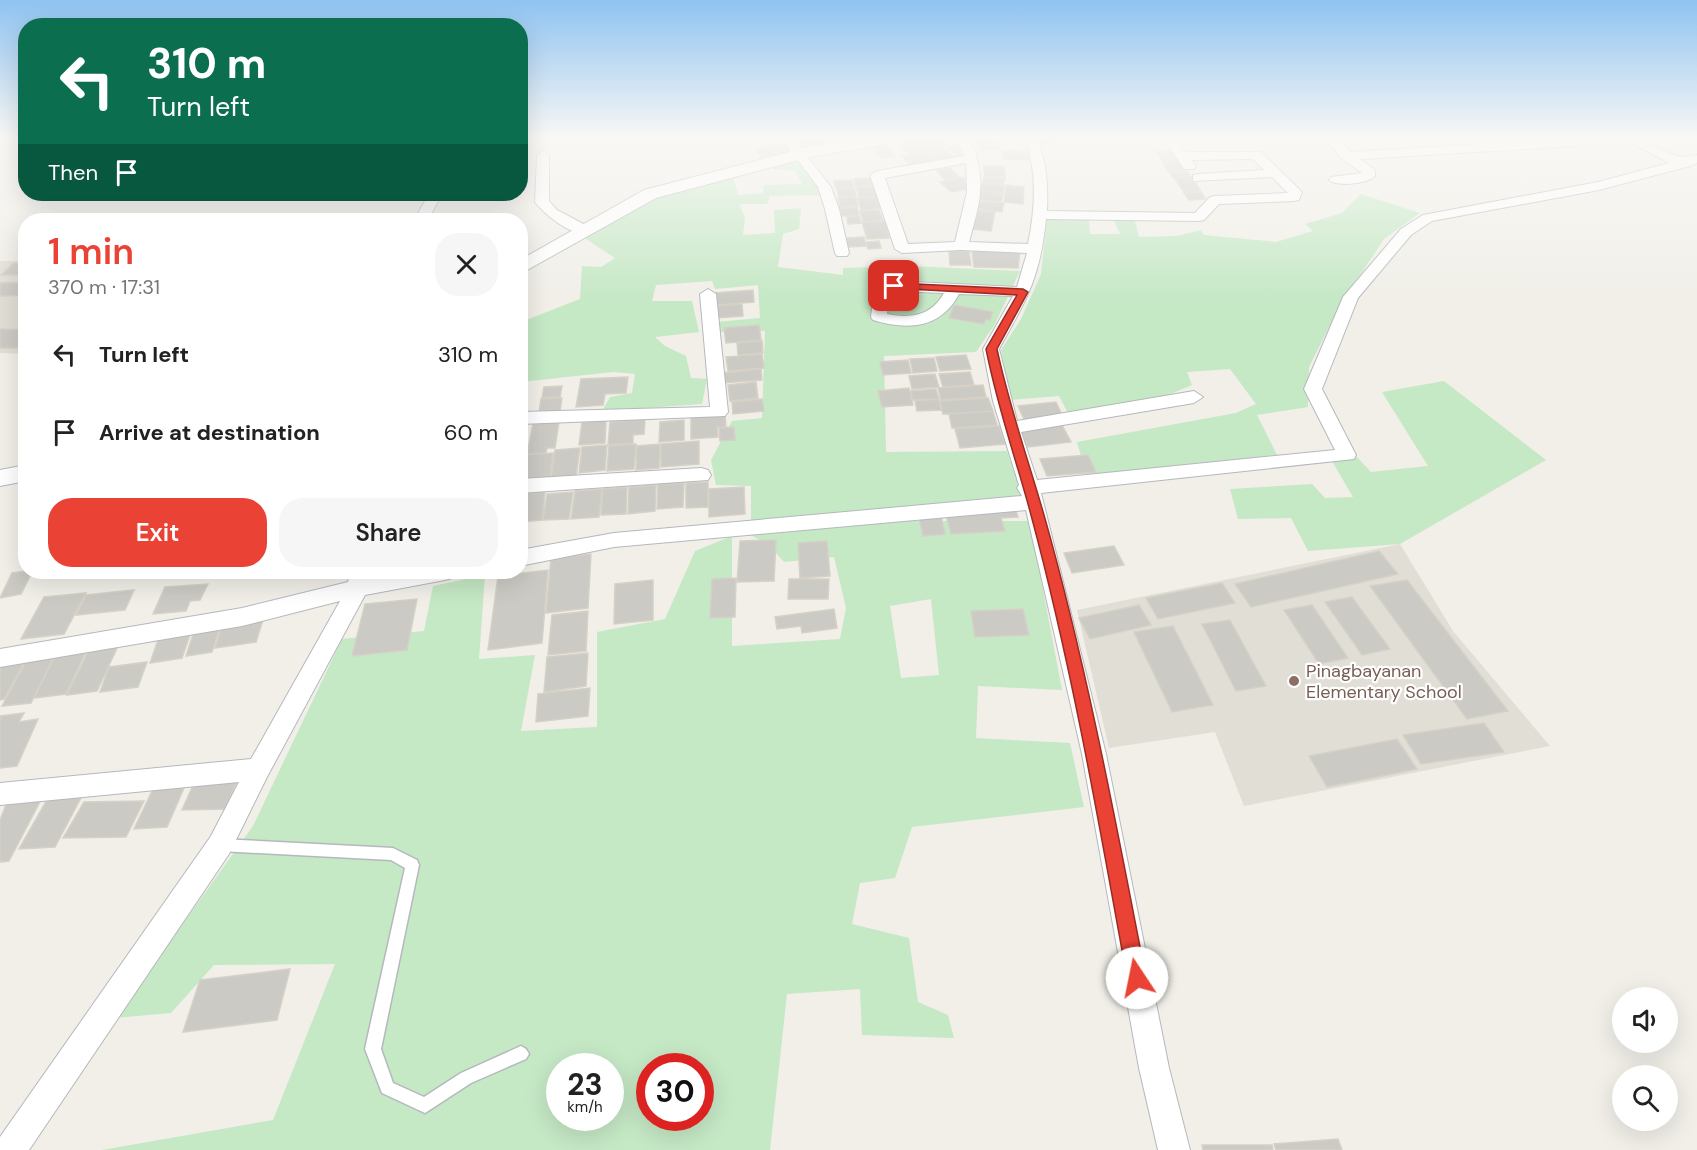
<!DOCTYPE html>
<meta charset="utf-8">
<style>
body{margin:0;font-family:"DM Sans",sans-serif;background:#f6f6f6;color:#222;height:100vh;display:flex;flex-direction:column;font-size:22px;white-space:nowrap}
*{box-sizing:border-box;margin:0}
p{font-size:20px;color:#767676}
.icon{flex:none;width:33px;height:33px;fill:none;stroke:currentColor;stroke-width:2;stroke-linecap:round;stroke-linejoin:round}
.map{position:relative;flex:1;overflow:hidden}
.details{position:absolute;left:18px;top:213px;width:510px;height:366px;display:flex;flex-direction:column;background:#fff;border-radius:24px;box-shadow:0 6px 24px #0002}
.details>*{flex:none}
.top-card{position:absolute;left:18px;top:18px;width:510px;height:183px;border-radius:24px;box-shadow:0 6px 24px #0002;background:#0b6e4f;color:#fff;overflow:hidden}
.tools{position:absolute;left:1612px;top:987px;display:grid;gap:12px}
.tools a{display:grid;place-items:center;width:66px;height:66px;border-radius:50%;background:#fff;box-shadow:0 6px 24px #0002;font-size:30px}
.speed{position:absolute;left:546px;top:1053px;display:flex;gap:12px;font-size:30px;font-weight:700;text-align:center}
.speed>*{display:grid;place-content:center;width:78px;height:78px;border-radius:50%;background:#fff;box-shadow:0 6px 24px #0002;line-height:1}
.speed small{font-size:15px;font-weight:400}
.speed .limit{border:9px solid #d22;background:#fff;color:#111}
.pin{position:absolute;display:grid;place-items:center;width:51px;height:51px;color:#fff;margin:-26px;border-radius:12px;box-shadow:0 3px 9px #0006}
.me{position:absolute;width:66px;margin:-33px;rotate:349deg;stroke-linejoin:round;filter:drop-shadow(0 0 4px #0008)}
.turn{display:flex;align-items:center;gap:21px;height:126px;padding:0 30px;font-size:27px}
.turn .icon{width:78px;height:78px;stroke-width:2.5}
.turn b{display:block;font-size:42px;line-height:51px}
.then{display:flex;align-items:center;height:57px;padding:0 30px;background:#0003;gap:12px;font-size:22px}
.round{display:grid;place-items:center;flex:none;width:63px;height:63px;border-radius:24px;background:#f6f6f6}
.summary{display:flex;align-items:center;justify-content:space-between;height:102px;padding:0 30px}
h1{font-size:36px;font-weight:600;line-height:45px;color:#ea4335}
.cta{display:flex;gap:12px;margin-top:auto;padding:12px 30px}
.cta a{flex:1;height:69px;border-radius:24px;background:#ea4335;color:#fff;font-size:24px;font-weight:600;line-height:69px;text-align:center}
.cta a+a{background:#f6f6f6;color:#222}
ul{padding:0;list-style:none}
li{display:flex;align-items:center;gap:18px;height:78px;padding:0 30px}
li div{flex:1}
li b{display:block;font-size:22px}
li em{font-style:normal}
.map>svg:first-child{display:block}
</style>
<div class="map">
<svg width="1697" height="1150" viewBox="0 0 1697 1150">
<rect width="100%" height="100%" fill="#f1efe8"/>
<path fill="#e1ded6" d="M0,261H25V354L0,353Z
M1400,544L1453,631L1550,746L1244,806L1215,732L1109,748L1077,610Z"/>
<path fill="#c5e8c5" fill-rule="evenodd" d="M794,158L807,168L823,195L770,196L767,204H739L745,218L743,235L775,233L774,210L801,208L799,229L783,234L778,267L843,275V268L911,266L1020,271L995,324L976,352L884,356L886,452L1007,451L1023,498L751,521V486L716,485L711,460L732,421L762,418L765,331L718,332L716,322L760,318L758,285L715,289L712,281L656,285L652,301H692L699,332L655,337L665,346L686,356L691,378L707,379L702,404L602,411L610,397L632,393L635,374L613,372L521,382V322L580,299L582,266L601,267L615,258L580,235L650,197L732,174L738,195L763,193L764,185L802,184L795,171L774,169L771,164Z
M1361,194L1420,213L1384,239L1339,307L1309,367L1308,407L1257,415L1277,455L1087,477L1077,442L1236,413L1256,404L1230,369L1187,372L1192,385L1161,398L1068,413L1059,396L1010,400L1001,350L1021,319L1041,274L1047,217L1089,218L1090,234H1120L1113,219L1135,221L1139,237L1177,236L1201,230L1204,235L1276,242L1313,231L1305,224L1342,213Z
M1444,381L1546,460L1400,544L1308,551L1291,518L1238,519L1230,489L1312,484L1325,498L1353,497L1332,461L1357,457L1371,472L1428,466L1382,392Z
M910,521H1030L1062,690L978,686L976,738L1070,743L1084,807L912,827L895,878L860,883L852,924L909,938L918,1002L948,1015L954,1038L862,1035L860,989L787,994L770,1150H102L273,1120L335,964L214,965L171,1013L115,1018L253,826L342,639L424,631L433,586L485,575L479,659L535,655L521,731L597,727V632L665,619L695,551L732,536V646L840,639L846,608L834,557L784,562L769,545L747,533ZM931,599L939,675L901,678L890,606ZM560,1066H610V1118H560ZM650,1066H700V1118H650Z"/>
<path fill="#cccac5" stroke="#d6d1c6" stroke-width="1.5" d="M794,139H820L823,144L799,147Z
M926,139L935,149L909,154L899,143Z
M927,139H940L947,146L935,148Z
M1037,139H1065L1066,142L1039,144Z
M882,141L895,156L882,158L869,143Z
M997,141L1000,149L980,150L976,142Z
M787,143L792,151L777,153L772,145Z
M963,145L966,157H956L948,147Z
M771,146L776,155L761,157L757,148Z
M945,148L955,158L937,161L927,151Z
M1002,150L1028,151L1030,160L1004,159Z
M1173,150L1177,156L1160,157L1156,151Z
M926,151L937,162L912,167L902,156Z
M1160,157H1178L1182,163H1164Z
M1182,163L1186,170L1168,171L1163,164Z
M983,166H1004L1005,177L985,176Z
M949,167L959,177L945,180L936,170Z
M1187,171L1191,177L1173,178L1169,172Z
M963,177L968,182L965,183L969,186L968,189L951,192L940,182Z
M984,177L1005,179L1003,184L983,182Z
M1192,177L1201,191L1184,192L1174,178Z
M874,178L877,185L856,187L854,179Z
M852,180L854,187L836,188L834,181Z
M982,183L1004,185L1003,193L981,191Z
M1006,185L1024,187L1023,204L1004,202Z
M874,186L877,197L859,198L856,187Z
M854,188L856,196L839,197L837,189Z
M982,191L1003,193L1001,202L980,200Z
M1201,192L1206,199L1189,200L1184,193Z
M856,197L858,206L840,207L838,198Z
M877,197L880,208L861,210L858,198Z
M980,201L1004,203L1002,212L978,209Z
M857,207L859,215L842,216L840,208Z
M879,210L883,220L863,222L860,211Z
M978,210L995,212L991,231L973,229Z
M859,216L861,223L848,224L847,217Z
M885,221L889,238L867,239L862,222Z
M864,237L866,246L848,247L846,238Z
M879,241L881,248L868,249L866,242Z
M949,251H969L971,265H950Z
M972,251L1020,252L1018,268L974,267Z
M14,263H26V275H1Z
M26,282V295L0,296V283Z
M753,290L754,302L716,305L715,293Z
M742,304L743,316L717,318V306Z
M954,305L993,312L990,320L986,319L984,324L949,318Z
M759,325L761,340L726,343L724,328Z
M0,329L26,330V348H0Z
M762,341L763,353L738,355L737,343Z
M762,354L764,368L728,371L726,357Z
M966,355L971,369L940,371L936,357Z
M934,358L937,371L913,373L910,359Z
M908,360L911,373L883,375L880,362Z
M761,369L762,380L723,383L722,373Z
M970,372L974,385L943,387L939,374Z
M935,374L939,387L912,389L909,376Z
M628,377L626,393L605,394L603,405L576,407L581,379Z
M756,382L758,398L730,401L728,385Z
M983,385L986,397L941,400L938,388Z
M562,386L560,397L542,398L544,387Z
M909,388L913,405L882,407L878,391Z
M936,389L939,399L913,400L910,391Z
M562,398L560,412L539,413L541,399Z
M988,398L993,411L943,414L940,401Z
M762,399L764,411L733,414L732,402Z
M939,399L941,410L917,411L915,401Z
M1056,402L1064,419L1026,424L1018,406Z
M993,411L997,425L952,428L949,414Z
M725,415L726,427H717L718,437L691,439V418Z
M645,419L644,434L633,435V443L608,445L610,422Z
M606,420L605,443L579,445L582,422Z
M684,420V440L659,442L660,422Z
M559,422L555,448H547L546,453L527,454L533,424Z
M1061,423L1071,442L1028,447L1019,428Z
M999,426L1005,444L960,448L955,429Z
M734,427L735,440L720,441L719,428Z
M699,441V464L661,467V444Z
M636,444L634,469L607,471L609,446Z
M660,444L659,468L636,470L637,446Z
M607,445L605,470L579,473L582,447Z
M580,448L576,477L551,479L555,450Z
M553,453L550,477L522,479L526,455Z
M1088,455L1096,472L1047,476L1040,459Z
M708,482V507L686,508V483Z
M684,483L683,507L657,509L658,484Z
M656,485L655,511L628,514L629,487Z
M627,487L626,514L601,515L603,489Z
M744,487L745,514L709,517V489Z
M602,489L599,517L571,519L575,491Z
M545,492L542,520L520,522L521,494Z
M573,492L569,519L543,520L547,494Z
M1015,507L1018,517L1001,518L1005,531L951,534L945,511Z
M941,516L945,534L923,536L919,518Z
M776,540L774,581L737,582L740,541Z
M827,541L830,576L800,578L798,543Z
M1114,546L1124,565L1072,573L1064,553Z
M1379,551L1398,574L1251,607L1235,584Z
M591,554L588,608L546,613L551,558Z
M548,570L542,643L488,650L498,576Z
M26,571L32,572L21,594L0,598L12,573Z
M736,578L735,617L710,618L712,579Z
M789,579H829L828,599H788Z
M653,580V620L614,624L615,584Z
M1407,580L1508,711L1467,719L1370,586Z
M1222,583L1235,603L1158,619L1146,598Z
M208,584L200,600L190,601L186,611L153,614L165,587Z
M134,590L125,610L76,615L86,595Z
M86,593L64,634L21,639L44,597Z
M1352,597L1390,649L1362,655L1325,602Z
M417,599L407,650L352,656L365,604Z
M1139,605L1151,625L1090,639L1079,618Z
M1312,605L1348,658L1319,664L1284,610Z
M834,609L837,628L802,633L801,626L777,629L775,617Z
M1023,609L1029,635L975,637L971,611Z
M588,611L586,651L548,655L552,615Z
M263,620L256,642L215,648L222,626Z
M1230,620L1266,686L1236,691L1202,624Z
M1173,626L1213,705L1172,712L1134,632Z
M220,627L212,652L186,656L194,631Z
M191,632L182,658L150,663L159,637Z
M119,644L97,691L67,695L90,647Z
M88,647L66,694L34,698L58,650Z
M56,653L31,703L2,706L29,656Z
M588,653L586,686L544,692L547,657Z
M26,659L4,699L0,700V661Z
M147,662L138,687L100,692L109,667Z
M590,688L588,716L536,722L538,694Z
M24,713L19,722L38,719L17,766L0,768V716Z
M1484,723L1504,752L1421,764L1403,735Z
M1397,739L1417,769L1327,787L1309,756Z
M237,781L225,809L182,810L194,783Z
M184,788L167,827L134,829L153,789Z
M43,796L9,861L0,862V820L9,797Z
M82,796L55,847L19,849L48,798Z
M144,801L126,837L63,838L84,802Z
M290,969L277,1020L183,1032L200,980Z
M1338,1139L1342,1150H1276L1274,1144Z
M1202,1145H1272L1273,1150H1203Z"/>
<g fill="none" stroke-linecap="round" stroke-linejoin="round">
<defs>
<path id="service" d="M220,839L393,848L417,860L419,865L381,1049L393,1083L424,1097L461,1073L521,1046L526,1049L529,1054L526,1059L471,1083L425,1113L382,1093L365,1049L405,868L391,860L220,851L215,849L213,845L215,841Z"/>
<path id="minor" d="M782,139H794L831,187L839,209L849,253L847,256H837L835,253L825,209L818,187Z
M958,139H970C987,179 981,199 969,242L1028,244C1035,210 1038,173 1025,139H1037C1047,163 1048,186 1047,211L1195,213L1210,197L1215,196L1288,193L1272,177L1193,181V175L1198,174L1264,170L1253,159L1191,160L1196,166L1194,169H1184L1164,139H1176L1186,152H1261L1302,192L1299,200L1294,201L1219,204L1204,220L1199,221L1046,219C1040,278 1027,299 999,349L1017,421L1194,391L1203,397L1194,403L1021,432L1037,480L1335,450L1304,389L1343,297L1401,229L1423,215L1598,182L1669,163L1625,139C1656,139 1666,163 1697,155V163L1690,166L1599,190L1432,221L1411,235L1358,298L1322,389L1356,455L1354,459L1041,493L1106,754L1169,1068L1190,1150H1158L1139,1068L1082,754L1026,510L614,547L520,566V550L614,533L1022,496L1017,488L1019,485L993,401L983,349L1013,296L959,294C941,328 909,331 873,320L871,317L874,293L894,281L1017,287L1027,253L961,250L902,253L895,249L870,175L877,171L964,156ZM966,163L967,192L955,242L908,244L885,178ZM897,291L944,293C932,315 912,319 887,314L890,295Z
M1325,139H1338L1350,152L1563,139H1582L1584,142L1578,146L1360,159L1375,170V176C1367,184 1338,187 1329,180L1331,177L1362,173L1342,159Z
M543,151L549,155V201L557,210L589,227V233C572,237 545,215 535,202L537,155Z
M429,194H442L428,220H414Z
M708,289L716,294L728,412L725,416L520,424V412L710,407L700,294Z
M701,468L708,470L711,475L708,480L520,493V479Z
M350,572H370V578L404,572H455L452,578L445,580L365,595L267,777L229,854L29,1150H0V1137L211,836L239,782L0,805V783L251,759L340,601L242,626L0,667V649L242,608L348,582Z"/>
<path id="tertiary" d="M857,139H895L887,144L810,157L656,198L520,274V260L644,190L809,147Z
M26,465V481L0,486V470Z"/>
</defs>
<use href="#service" stroke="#b5b8bc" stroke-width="3"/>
<use href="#minor" stroke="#b5b8bc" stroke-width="2"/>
<use href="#tertiary" stroke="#b5b8bc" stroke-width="2"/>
<use href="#service" fill="#fff" fill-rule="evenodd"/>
<use href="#minor" fill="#fff" fill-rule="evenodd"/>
<use href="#tertiary" fill="#fff" fill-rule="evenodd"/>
</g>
<linearGradient id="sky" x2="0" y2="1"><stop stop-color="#8fc3f1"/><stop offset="0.46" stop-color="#f9f8f5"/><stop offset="1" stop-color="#f9f8f5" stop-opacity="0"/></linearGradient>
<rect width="1697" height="300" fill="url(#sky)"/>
<path fill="#ea4335" stroke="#982c22" stroke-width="1.5" d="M894,283L1023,289L1028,292L997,349C1009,406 1028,459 1044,515C1087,667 1116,823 1146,978L1143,985L1137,988L1130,985L1127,978C1099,823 1072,667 1031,515C1016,459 997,406 986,349L1017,295L891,288V284Z"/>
<circle fill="#8d6e63" stroke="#fff" stroke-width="2" cx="1294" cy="681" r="6"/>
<g text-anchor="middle" stroke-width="4.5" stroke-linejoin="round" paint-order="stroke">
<g font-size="18" fill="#785e54" stroke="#fff" text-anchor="start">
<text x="1306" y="677">Pinagbayanan<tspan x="1306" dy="21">Elementary School</tspan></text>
</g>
</g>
</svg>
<div class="tools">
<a><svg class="icon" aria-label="sound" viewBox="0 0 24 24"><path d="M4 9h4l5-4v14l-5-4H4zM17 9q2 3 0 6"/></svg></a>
<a><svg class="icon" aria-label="search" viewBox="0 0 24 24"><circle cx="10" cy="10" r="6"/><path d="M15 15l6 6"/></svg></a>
</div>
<div class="speed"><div>23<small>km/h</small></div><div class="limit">30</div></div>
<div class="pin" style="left:894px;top:286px;background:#d93025"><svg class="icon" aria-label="arrive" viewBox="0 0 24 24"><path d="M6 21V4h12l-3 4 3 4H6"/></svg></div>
<svg class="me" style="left:1137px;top:978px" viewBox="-20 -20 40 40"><circle r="19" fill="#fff"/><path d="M0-13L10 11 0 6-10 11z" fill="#ea4335"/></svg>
<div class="top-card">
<div class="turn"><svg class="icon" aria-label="left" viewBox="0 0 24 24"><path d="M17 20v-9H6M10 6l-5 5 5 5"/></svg><div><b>310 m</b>Turn left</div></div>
<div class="then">Then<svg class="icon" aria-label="arrive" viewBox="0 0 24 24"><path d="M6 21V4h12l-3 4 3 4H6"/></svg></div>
</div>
<section class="details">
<div class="summary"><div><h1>1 min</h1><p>370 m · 17:31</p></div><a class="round"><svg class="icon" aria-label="close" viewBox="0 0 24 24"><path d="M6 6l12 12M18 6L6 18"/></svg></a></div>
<ul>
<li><svg class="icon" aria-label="left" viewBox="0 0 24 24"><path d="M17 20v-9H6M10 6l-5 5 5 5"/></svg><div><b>Turn left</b></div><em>310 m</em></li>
<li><svg class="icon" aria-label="arrive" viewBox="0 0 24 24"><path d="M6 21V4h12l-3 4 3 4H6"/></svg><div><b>Arrive at destination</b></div><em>60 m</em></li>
</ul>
<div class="cta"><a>Exit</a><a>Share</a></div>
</section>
</div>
